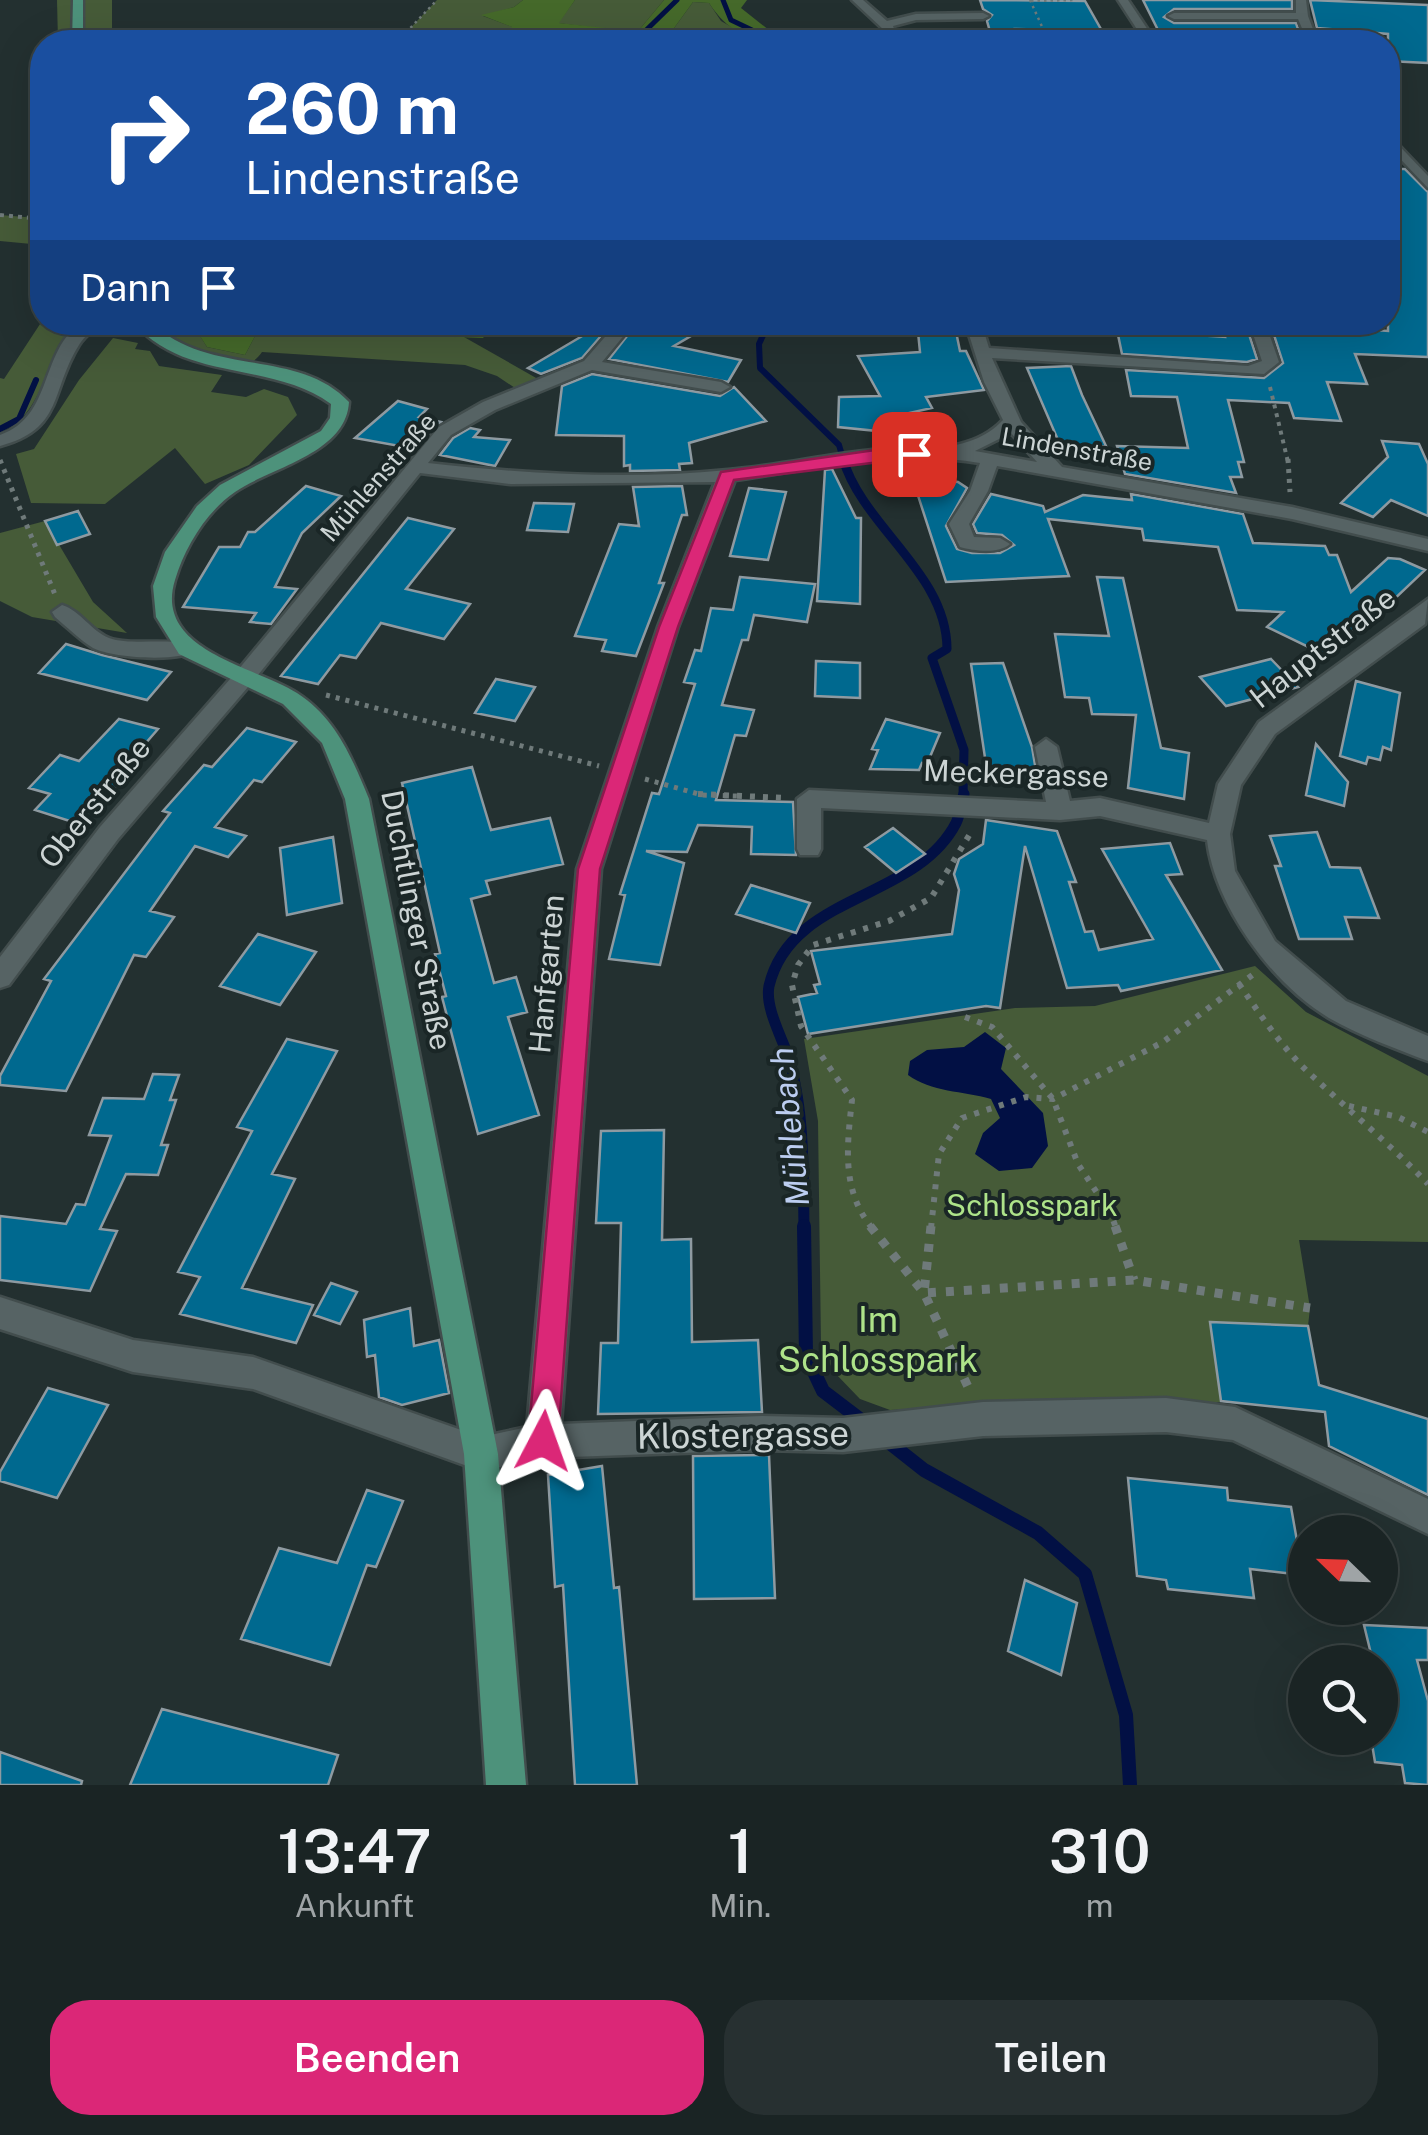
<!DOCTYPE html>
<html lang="de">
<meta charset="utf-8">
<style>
body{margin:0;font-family:"Public Sans",sans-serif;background:#273031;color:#f1f3f6;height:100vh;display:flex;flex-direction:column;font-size:38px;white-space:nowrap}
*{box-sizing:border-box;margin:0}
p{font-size:32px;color:#9fa4a6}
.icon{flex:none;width:55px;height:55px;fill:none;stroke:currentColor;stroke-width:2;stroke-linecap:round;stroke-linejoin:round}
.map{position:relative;height:1785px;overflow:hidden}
.drawer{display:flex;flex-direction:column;background:#1a2424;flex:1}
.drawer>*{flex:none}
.banner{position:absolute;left:30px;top:30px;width:1370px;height:305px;border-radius:40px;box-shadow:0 10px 40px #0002,0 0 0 2px #384141;background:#1a4fa0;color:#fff;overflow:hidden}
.needle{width:65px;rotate:293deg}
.controls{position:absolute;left:1288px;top:1515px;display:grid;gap:20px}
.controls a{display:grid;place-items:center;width:110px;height:110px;border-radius:50%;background:#1a2424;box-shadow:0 10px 40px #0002,0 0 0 2px #384141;font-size:50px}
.pin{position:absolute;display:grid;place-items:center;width:85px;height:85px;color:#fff;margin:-42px;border-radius:20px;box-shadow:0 5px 15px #0006}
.me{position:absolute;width:110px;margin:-55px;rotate:4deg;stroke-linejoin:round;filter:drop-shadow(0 0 8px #0008)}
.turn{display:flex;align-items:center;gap:35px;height:210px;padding:0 50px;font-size:45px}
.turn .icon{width:130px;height:130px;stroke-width:2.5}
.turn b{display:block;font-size:70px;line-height:85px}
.then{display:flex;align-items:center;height:95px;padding:0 50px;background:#0003;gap:20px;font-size:38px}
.eta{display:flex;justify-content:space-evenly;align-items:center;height:170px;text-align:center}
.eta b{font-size:60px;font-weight:600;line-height:70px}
.primary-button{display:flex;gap:20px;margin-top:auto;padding:20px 50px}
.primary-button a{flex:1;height:115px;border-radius:40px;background:#db2777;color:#fff;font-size:40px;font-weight:600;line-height:115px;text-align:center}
.primary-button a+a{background:#273031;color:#f1f3f6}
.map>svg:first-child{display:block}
</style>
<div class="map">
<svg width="1428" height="1785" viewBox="0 0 1428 1785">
<rect width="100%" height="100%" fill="#233030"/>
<path fill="#465b38" d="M57,0H112V42H58Z
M437,0H523L514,7L483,16L513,27L502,42H397Z
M575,0H664L629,42H602L614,30L558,23Z
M693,2L709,3L721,21L758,42H664Z
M42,212V245L0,241V215L25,217Z
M42,321L79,323C45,352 45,417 0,432V378L4,379Z
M141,323H199L195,328L207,347L245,355L262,323H363L366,334L464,337L545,383L521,392L497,376L465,365L262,352C234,393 169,340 141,323Z
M113,338L138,343L135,349L150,351L159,366L222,375L211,392L246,397L264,389L288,397L297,415L249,465L205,484L175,448L105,504L31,503L16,454L34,449L79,380Z
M45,521L93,602L127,633L32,617L0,601V533Z
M1255,966L1306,1012L1428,1076V1242L1299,1240L1310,1308L1308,1326L1210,1323L1221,1402H1068L890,1410L860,1399L834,1372L821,1346L818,1121L804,1039L1015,1008L1095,1006Z"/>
<path fill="#45692a" d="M523,0H575L559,23L615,29L602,42H502L512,27L481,15L514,7Z
M664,0H747L741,8L784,42C751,43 727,31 709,3L693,2L664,42H629Z
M199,323V322L262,323L245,355L207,347L194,327Z
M363,323V322L495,323L483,338L366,334Z"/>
<path fill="#021044" d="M985,1032L1006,1048L1001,1069L1043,1113L1048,1146L1032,1168L999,1171L975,1154L983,1133L1000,1118L991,1099C963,1091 931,1092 908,1075L910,1061L927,1050L964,1047Z"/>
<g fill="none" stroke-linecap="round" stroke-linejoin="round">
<path stroke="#021044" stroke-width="5" d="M723,0L731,20L777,42
M634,42L677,0"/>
<path stroke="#021044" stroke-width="6" d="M769,322L759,344L760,368L839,445L844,462
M0,429L19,419L36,380"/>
<path stroke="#021044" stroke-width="9" d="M843,459C863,527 947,573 947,649L932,658L964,750L963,796"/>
<path stroke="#021044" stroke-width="11" d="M804,1228C803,1172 805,1107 787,1053C780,1034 765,1006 769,986C791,893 916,901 956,823C960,815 961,803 964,794"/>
<path stroke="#021044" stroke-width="14" d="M804,1226L806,1355L823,1391L865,1423
M886,1440L924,1470L1038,1533L1085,1574L1126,1715L1130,1785"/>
</g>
<path fill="#00698f" stroke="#8e9aa1" stroke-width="2.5" d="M980,0L1085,1L1102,31L1015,29L1019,42H993L987,21L992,15L983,9Z
M1143,0H1292V9H1174L1164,17L1174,23H1296L1298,29L1159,32Z
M1310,0L1428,5V63L1388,61V34L1317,28Z
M1388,169H1405L1428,192V357L1355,354L1367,384L1327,382L1341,421L1294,418L1289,403L1228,400L1244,462H1238L1242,477H1230L1236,493L1125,474L1117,446L1188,448L1177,397L1131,396L1126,370L1264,378L1283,363L1273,332L1292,333L1289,324L1388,331Z
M606,322H613L582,358L541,374L528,368Z
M638,322H715L674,346L741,360L728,382L609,359Z
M917,322H954L960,351H966L984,390L926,397L932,408L905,414L907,434L838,427L839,397L880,396L858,356L920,352Z
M1117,330L1225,337L1223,330L1248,331L1257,359L1247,362L1122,354Z
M1071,366L1082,395L1106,446L1061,447L1027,368Z
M592,374L720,396L734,387L766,421L689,443L692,463L679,464L680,470L630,471V465L624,466V436L556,435L562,386Z
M398,401L427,409L419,417L441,422L416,449L355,438Z
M470,428L480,430L474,437L510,440L495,466L440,455L453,438Z
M1382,441L1419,444L1428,464V516L1391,500L1373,517L1341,503L1388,457Z
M832,469L856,518H861L860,604L817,601L825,470Z
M912,477L958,482L967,488L946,526L957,549L972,553H1000L1014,545L1002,535L977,533L973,524L991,494L1043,506L1045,512L1083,495L1132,500L1131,494L1243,514L1253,543L1325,546L1329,555H1337L1351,592L1388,558L1400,559L1425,570L1367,625L1362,622L1327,656L1267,627L1283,612L1237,610L1218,547L1144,540L1142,529L1048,519L1069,576L946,582Z
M306,486L341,496L302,533L275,587L297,589L271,624L250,622L256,613L183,607L219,547H240L248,532H255Z
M682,486L687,515H682L659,583H664L636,656L602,651L606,640L575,636L619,524L639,526L633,487Z
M749,488L786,492L768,560L730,556Z
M534,503L574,504L568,532L527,530Z
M78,511L90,534L57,545L45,521Z
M408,518L454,529L406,589L470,604L444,639L381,623L356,658L340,655L318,684L281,676Z
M740,577L815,584L807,622L754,615L748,640H742L722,705L754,710L746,736L735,735L716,800L793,802L796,855L751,854L752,827L698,825L687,852L646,851L684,863L660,965L609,959L625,895L620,894L652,793L659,794L695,684L684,682L695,650L701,651L711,608L733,610Z
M1097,577L1123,578L1161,748L1189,753L1184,799L1128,788L1136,715L1092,714L1089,698L1065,697L1055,634L1109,636Z
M66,644L102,655L171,672L147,700L39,673Z
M1271,659L1298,687L1226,706L1200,677Z
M816,661L860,663V698L815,696Z
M1003,663L1032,747L1036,771H987L971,664Z
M496,679L535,687L515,721L475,713Z
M1356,681L1400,693L1391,750L1383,747L1380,760L1368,757L1366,764L1340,756Z
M119,719L158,729L138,752L146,754L104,800L98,798L76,823L35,810L50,794L29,788L60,755L79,761Z
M886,719L940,733L927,764L922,763L919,770L870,769L878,750L872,749Z
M247,728L296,742L262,782L254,780L215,827L246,836L228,857L195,846L150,911L174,917L146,957L134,955L66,1091L0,1085V1076L51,981L44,979L170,813L163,811L204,765L212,767Z
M1316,744L1348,782L1344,806L1306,795Z
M472,767L491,830L550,818L563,864L486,881L490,894L471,899L494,983L516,977L527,1012L508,1017L539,1115L478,1134L442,997L446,996L435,954L440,953L402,783Z
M986,820L1057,831L1076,882H1069L1085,932L1093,931L1099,950L1153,939L1102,849L1170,843L1182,874L1166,875L1222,970L1121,991L1118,985L1067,988L1025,846L1000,1008L986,1006L808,1034L798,997L817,993L814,985L820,984L811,951L952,934L959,890L954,874L959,859L983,844Z
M893,828L925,854L896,873L865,847Z
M1317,832L1330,867L1360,868L1379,918L1345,917L1352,939H1299L1275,866H1281L1270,836Z
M333,837L342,903L287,915L280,848Z
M751,885L810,903L796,933L736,914Z
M258,934L316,952L280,1005L220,986Z
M287,1039L337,1051L272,1174L295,1179L242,1288L313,1305L296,1343L180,1314L200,1277L178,1272L252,1131L237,1127Z
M153,1074L179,1075L170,1100H176L161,1145H168L158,1175L126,1174L100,1229L117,1231L90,1291L0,1280V1216L66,1224L76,1204L85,1205L111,1136L89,1135L103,1098L144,1099Z
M664,1130L662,1240L691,1239L692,1342L758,1340L762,1412L598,1414L601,1343H618L621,1223H596L601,1131Z
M331,1283L357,1292L340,1324L314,1315Z
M410,1308L414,1346L439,1340L449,1393L402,1405L379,1397L375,1355L367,1357L364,1320Z
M1210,1322L1308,1326L1319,1385L1428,1419V1495L1329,1446L1325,1412L1221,1401Z
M48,1388L108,1405L57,1498L0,1481V1472Z
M769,1455L775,1598L694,1599L693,1456Z
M602,1466L614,1588L619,1587L637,1785H575L563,1585L555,1587L548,1475Z
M1128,1478L1227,1488L1228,1500L1291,1507L1303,1575L1250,1569L1254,1598L1168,1589L1166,1580L1137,1576Z
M367,1490L403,1501L376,1567L367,1565L330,1665L241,1639L279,1548L337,1563Z
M1025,1580L1077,1603L1061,1675L1008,1651Z
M1364,1625L1428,1628V1660H1417L1428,1701V1785L1405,1783L1402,1765L1375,1762L1371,1738H1380V1662H1373Z
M162,1709L338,1755L328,1785H130Z
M0,1752L82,1781L81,1785H0Z"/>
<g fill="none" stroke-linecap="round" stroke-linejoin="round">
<defs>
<path id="minor" d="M852,0H863L887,21L916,14L983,13L989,16L983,19L916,20L893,26L899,42H888L884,30Z
M1118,0H1128L1150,33L1166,42L1142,37Z
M1296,0H1306L1308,16L1318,42H1308L1298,19H1174L1168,16L1174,13H1296Z
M1388,134L1428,176V188L1388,146Z
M82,322H102C94,330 85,335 79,345C50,391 64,429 0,446V435C54,416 39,351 82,322Z
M618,322H635L602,362L721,382L730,387L721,392L592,370L495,410L451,435L428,463C527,474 628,480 728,470C776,466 824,455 872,450C917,445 968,457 1003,420L984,382L965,322H981L989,348L1248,366L1262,361L1249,322H1265L1279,362L1264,374L992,358L1021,422L1062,467L1292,507L1428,539V551L1292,519L997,466L988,491L969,524L974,537L1000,538L1010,544C999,554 974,551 960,547L949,524L970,491L980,463C899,449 814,469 735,480L678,627L601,869L561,1424L762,1416L843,1418L983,1402L1166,1398L1235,1407L1428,1499V1534L1233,1440L1166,1432L983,1436L843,1452L762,1450L543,1458L481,1471L253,1389L133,1372L0,1329V1297L133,1340L253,1357L481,1437L527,1427L577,869L658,627L715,482L511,484L420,473L254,680L118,839L9,985L0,988V957L100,827L238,670L439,427L483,402L584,361ZM1011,433L1037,462L975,451Z
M1428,599L1425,624L1275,734L1241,785L1230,834L1235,871L1275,941L1346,1001L1428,1036V1061C1396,1049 1359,1035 1329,1018C1272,984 1215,906 1207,840L1100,816L1060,820L821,808V849L818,855H800L797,849V799L809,790L1046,802L1035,747L1046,739L1057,747L1070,801L1100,798L1209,823L1218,784L1259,722Z
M62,605C81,611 91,631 109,638C132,647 183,635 197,649C182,663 112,658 93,648C80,640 67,627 55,617L52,612Z"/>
<path id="major" d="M73,0H83V42H72Z
M133,322H151C208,378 297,347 349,402C346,454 271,467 235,492C206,512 185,547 175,580C153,651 255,666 297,693C336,718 352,758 369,799L498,1454L526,1785H486L464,1454L345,799L322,743L283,704L179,654L156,617L153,586L165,552L197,506L220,485L321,431L330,418L331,404C270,360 185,383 133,322Z"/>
</defs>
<use href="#minor" stroke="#424d4d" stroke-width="5"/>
<use href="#major" stroke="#424d4d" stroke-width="5"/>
<path stroke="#6f7a7a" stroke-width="2.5" stroke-dasharray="2.5 4" stroke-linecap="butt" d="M1030,0L1049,42
M1031,1L1076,0
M397,42L437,0"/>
<path stroke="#6f7a7a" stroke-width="4" stroke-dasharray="4 5" stroke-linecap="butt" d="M0,215L42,219
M1270,387L1288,462"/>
<path stroke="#6f7a7a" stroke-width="5" stroke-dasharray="4 6" stroke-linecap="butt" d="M1288,459L1290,492
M0,460L56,597
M326,695L599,766
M645,779L702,795L737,796"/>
<path stroke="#6f7a7a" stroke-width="6" stroke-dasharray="5 8" stroke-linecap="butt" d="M698,794L785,798
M1239,984C1260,1014 1280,1045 1307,1071C1347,1109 1390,1144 1428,1184
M965,1017L992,1027L1053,1099L1078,1164L1111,1214L1116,1228
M1349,1106L1398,1117L1428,1132
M872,1228C841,1190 847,1146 852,1100L801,1026L792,985L798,965L813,945L889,921L931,898L973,829
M931,1228L939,1154L962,1118L1026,1097L1053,1099L1163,1042L1255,973"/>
<path stroke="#6f7a7a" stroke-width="9" stroke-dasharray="8 10" stroke-linecap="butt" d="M870,1226L924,1293L1134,1280L1310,1308
M931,1226L924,1293L969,1389
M1115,1226L1134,1280"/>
<use href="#minor" fill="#566364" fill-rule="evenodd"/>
<use href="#major" fill="#4d927b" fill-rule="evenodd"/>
</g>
<path fill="#db2777" stroke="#8e194d" stroke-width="2.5" d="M914,449L922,454L920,457L734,480L678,627L600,869L558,1441L554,1452L543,1456L532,1452L528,1441L578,869L659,627L721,472L875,450Z"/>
<g text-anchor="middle" stroke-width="8" stroke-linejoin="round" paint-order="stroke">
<g font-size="25" fill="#ccd4d4" stroke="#1a2626">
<text transform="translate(1077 449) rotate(10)" y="9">Lindenstraße</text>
<text transform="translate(378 477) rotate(-49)" y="9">Mühlenstraße</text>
</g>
<g font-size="30" fill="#ccd4d4" stroke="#1a2626">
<text transform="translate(1323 648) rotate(-38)" y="10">Hauptstraße</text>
<text transform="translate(1016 774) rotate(2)" y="10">Meckergasse</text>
<text transform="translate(95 803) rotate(-51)" y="10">Oberstraße</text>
<text transform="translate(416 920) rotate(79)" y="10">Duchtlinger Straße</text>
<text transform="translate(547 974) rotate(-85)" y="10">Hanfgarten</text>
</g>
<g font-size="30" fill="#aee389" stroke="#1a2626">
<text x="1032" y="1216">Schlosspark</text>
</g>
<g font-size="32" font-style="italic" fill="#bccdf0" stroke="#1a2626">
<text transform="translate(790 1127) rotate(-96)" y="11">Mühlebach</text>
</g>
<g font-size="35" fill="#aee389" stroke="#1a2626">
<text x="878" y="1332">Im<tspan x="878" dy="40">Schlosspark</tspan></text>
</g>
<g font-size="35" fill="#ccd4d4" stroke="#1a2626">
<text transform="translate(743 1435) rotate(-1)" y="12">Klostergasse</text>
</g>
</g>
</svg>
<div class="controls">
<a><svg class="needle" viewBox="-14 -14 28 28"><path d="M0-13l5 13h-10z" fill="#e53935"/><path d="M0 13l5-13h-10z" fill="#9fa4a6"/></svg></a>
<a><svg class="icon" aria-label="search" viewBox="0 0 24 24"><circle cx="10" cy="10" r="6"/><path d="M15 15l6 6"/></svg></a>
</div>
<div class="pin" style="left:914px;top:454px;background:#d93025"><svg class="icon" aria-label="arrive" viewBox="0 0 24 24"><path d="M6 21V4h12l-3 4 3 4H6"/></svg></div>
<svg class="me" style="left:543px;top:1441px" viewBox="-20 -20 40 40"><path d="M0-17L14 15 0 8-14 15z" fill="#db2777" stroke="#fff" stroke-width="4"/></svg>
<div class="banner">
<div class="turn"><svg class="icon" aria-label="right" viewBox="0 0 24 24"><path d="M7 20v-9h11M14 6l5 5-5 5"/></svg><div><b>260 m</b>Lindenstraße</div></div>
<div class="then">Dann<svg class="icon" aria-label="arrive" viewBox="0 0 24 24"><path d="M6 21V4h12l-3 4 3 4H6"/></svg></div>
</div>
</div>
<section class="drawer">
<div class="eta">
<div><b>13:47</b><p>Ankunft</p></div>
<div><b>1</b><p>Min.</p></div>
<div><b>310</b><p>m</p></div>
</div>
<div class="primary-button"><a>Beenden</a><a>Teilen</a></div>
</section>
